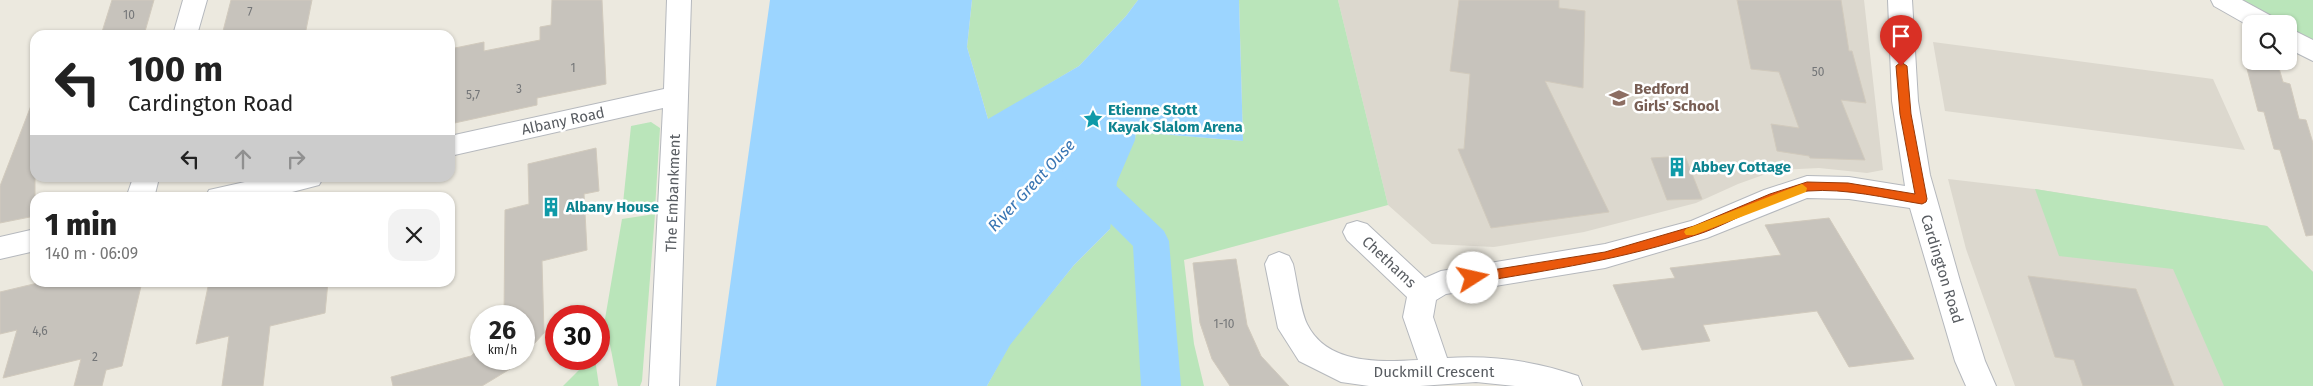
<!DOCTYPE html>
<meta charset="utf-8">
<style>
body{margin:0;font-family:"Fira Sans",sans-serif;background:#f2f2f2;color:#222;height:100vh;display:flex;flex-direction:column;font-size:19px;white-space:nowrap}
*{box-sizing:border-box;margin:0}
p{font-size:16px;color:#767676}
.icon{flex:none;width:28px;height:28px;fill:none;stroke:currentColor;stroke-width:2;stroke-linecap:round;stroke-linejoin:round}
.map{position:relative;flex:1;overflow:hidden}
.sheet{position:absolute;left:30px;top:192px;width:425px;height:95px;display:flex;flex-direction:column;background:#fff;border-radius:15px;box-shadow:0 1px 4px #0004}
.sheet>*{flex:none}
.banner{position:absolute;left:30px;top:30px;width:425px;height:152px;border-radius:15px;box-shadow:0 1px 4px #0004;background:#fff;color:#222;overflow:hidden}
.controls{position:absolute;left:2242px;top:15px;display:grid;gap:10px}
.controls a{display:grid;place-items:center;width:55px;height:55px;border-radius:10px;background:#fff;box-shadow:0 1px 4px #0004;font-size:25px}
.speed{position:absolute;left:470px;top:305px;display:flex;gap:10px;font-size:25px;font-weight:700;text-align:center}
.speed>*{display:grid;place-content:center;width:65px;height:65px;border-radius:50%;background:#fff;box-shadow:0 1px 4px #0004;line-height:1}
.speed small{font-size:12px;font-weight:400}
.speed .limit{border:8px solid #d22;background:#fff;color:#111}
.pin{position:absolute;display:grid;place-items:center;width:42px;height:42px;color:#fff;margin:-51px -21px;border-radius:50% 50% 50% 0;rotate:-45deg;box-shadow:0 0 5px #0007}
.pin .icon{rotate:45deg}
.me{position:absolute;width:55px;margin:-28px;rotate:80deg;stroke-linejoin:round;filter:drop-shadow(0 0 4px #0008)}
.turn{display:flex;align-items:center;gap:18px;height:105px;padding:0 15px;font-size:22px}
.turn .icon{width:65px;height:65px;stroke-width:2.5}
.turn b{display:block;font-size:35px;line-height:42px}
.lanes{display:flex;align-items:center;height:48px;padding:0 15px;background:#0003;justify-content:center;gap:25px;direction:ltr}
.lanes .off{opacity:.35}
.round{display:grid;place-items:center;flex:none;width:52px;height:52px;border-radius:15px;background:#f2f2f2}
.head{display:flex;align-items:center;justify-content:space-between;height:85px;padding:0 15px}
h1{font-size:30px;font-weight:800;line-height:38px}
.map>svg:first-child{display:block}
</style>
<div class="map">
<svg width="2313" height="386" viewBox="0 0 2313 386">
<rect width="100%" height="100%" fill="#ece9df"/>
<path fill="#dcd8ce" d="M1338,0H1864L1883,170L1867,173L1819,168L1777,170L1738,184L1696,203L1584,232L1494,247L1432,244L1388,205Z
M1933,42L2213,79L2245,150L1945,111Z
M1948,179L2035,189L2267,226L2313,272V386H2015L1966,249Z"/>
<path fill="#bae5ba" d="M972,0H1138L1126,16L1079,66L1037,91L1135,139L1136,132L1243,141L1239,0H1338L1388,205L1184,260L1194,344L1204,386H987L1009,345L1074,265L1110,229L988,119L967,47Z
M2237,0H2313V41L2289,28V24H2281Z
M651,122L660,128L655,209L622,213L631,126Z
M2035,189L2267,226L2313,272V386H2224L2173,269L2059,256Z
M655,214L642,381L640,386H618L605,319L622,219Z
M586,359H595L599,386H563L580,369Z"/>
<path fill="#9cd5ff" d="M770,0H972L967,47L988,119L1079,66L1126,16L1138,0H1239L1243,141L1136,132L1135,140L1117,182L1110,229L1074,265L1010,345L987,386H716Z"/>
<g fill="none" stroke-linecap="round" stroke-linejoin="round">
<path fill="#9cd5ff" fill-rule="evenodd" d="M1079,158L1091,162L1164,231L1169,241L1181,386H1141L1133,246L1067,180L1062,171L1067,162Z"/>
</g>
<path fill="#c7c3bc" stroke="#d1cabd" d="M112,0H154L144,35H101Z
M231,0H312L305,35H222Z
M552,0H602L606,84L537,98V105L450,124V49L484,42V51L540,40V27L551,25Z
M1459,0H1559V8L1585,11L1583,88L1545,81L1609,212L1491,228L1458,149H1464L1470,74L1450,71Z
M1737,0H1841L1849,51H1852L1866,103L1841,100L1865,160L1810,158L1809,156L1777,151L1771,124L1799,128L1779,72L1751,69Z
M2245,61H2277L2283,82L2290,84L2299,119L2306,120L2313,143V235L2306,236L2280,150L2274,149L2264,112L2258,111Z
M32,103L35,104V216L0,223V186Z
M596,148L599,191L584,194L587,250L542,261L544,333L524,355V316H504L505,210L529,204L528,164Z
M1685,156L1702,199L1667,200L1651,158Z
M1829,218L1914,359L1849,367L1817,311L1703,325L1710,341L1642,350L1613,285L1675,278L1670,268L1781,255L1765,225Z
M1236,259L1247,325L1261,356L1289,386H1230L1212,359L1200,323L1193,263Z
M2028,276L2136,289L2174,386H2083L2074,360L2055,357Z
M42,282H142L122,366L106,370L102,386H74L81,359L3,378L17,330L0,334V292Z
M209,282H328L325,313L270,326L263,386H222L229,336L196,344Z
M481,346V359H520L510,369L482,386H393L391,377L471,356Z"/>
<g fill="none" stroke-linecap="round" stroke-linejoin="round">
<defs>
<path id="minor" d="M183,0H207L197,35H173Z
M667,0H691L679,386H649L663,108L450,156V136L664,89Z
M1888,0H1912L1918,101L1930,175L1960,281L1985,361L1996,386H1966L1955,361L1910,208L1849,199L1807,198L1707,238L1605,268L1446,294L1436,300L1433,317L1447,358C1492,355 1535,361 1578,376L1582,386H1515L1476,382L1420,386H1369L1341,382L1299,361L1278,328L1265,264L1269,256L1279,252L1289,256L1293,264C1297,281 1300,309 1307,324C1327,365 1380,362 1418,360L1403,317L1407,297L1347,240L1343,232L1347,224L1357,221L1367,224L1425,278L1441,271L1605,244L1691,221L1764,190L1807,176L1849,177L1905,186L1892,101Z
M2211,0H2242L2275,18L2278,24H2251V27L2214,6Z
M2289,28L2313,40V61L2289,49Z
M133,178H159L154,198H126Z
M263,178H323L319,185L269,198H205L209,190Z
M35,229V251L0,259V237Z"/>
</defs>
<use href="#minor" stroke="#b5b8bd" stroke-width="2"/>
<use href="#minor" fill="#fff" fill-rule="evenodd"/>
</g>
<path fill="#ea580c" stroke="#983908" d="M1901,62L1907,66L1911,114L1927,199L1926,202L1922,204C1885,198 1846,188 1808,191C1778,194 1730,224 1699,234C1625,259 1549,270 1473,283L1467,278L1473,273L1605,252L1694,226L1770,194L1807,182L1848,183L1915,194L1900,114L1896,66Z"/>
<path fill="#f59e0b" d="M1802,184L1807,188L1806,192L1694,235H1686L1684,232L1686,229Z"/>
<defs>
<symbol id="school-bare" viewBox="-9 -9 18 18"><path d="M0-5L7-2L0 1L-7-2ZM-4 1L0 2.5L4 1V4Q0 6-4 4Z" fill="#8d6e63" stroke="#fff" stroke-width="2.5" paint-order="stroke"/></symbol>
<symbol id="sight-bare" viewBox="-9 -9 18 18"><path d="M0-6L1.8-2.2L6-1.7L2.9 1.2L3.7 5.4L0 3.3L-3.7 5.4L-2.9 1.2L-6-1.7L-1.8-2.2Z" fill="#0f9aa8" stroke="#fff" stroke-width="2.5" paint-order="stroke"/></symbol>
<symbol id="building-bare" viewBox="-9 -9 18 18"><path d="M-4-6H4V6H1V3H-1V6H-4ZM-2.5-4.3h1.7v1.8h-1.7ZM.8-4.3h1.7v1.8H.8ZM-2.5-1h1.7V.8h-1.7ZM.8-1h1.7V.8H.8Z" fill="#0f9aa8" stroke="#fff" stroke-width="2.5" paint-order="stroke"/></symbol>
</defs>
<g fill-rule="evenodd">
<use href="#school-bare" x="1605" y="84" width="28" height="28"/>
<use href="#sight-bare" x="1079" y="105" width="28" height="28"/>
<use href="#building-bare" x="1663" y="153" width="28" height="28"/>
<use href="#building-bare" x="537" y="193" width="28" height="28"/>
</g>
<g text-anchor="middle" stroke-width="5" stroke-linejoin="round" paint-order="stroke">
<g font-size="12" fill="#747678">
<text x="250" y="16">7</text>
<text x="129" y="19">10</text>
<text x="573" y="72">1</text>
<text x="1818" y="76">50</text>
<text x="519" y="93">3</text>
<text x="473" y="99">5,7</text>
<text x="1224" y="328">1-10</text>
<text x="40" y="335">4,6</text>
<text x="95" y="361">2</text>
</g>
<g font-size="15" font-weight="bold" fill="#785e54" stroke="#fff" text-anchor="start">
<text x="1634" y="94">Bedford<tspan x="1634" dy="17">Girls' School</tspan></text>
</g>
<g font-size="15" font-weight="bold" fill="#0d838f" stroke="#fff" text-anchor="start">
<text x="1108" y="115">Etienne Stott<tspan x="1108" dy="17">Kayak Slalom Arena</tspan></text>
<text x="1692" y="172">Abbey Cottage</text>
<text x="566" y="212">Albany House</text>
</g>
<g font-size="15" fill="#585c61" stroke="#fff">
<text transform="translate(563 121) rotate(-12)" y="5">Albany Road</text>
<text transform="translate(673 193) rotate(-88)" y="5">The Embankment</text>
<text transform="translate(1389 262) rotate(43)" y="5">Chethams</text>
<text transform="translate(1942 269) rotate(73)" y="5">Cardington Road</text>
<text x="1434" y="377">Duckmill Crescent</text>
</g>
<g font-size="16" font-style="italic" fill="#3875b3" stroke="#fff">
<text transform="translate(1031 185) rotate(-47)" y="6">River Great Ouse</text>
</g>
</g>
</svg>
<div class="controls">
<a><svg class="icon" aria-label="search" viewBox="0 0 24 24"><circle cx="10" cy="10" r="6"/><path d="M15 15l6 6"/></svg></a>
</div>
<div class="speed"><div>26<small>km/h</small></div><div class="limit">30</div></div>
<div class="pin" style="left:1901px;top:66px;background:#d93025"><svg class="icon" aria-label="arrive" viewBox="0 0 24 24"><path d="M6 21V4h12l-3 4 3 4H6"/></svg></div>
<svg class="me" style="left:1473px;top:278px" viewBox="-20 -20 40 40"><circle r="19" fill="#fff"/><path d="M0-13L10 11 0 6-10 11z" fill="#ea580c"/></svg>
<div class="banner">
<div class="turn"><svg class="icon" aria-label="left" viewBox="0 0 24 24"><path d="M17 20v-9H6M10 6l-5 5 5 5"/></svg><div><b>100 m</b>Cardington Road</div></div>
<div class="lanes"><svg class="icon" aria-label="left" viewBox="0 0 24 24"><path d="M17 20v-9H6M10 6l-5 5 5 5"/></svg><svg class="icon off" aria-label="ahead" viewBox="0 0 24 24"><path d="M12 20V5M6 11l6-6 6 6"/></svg><svg class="icon off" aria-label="right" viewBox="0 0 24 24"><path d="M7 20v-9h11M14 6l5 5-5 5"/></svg></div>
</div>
<section class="sheet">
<div class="head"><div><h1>1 min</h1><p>140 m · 06:09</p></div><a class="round"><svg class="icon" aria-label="close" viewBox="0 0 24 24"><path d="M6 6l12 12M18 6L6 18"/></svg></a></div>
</section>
</div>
